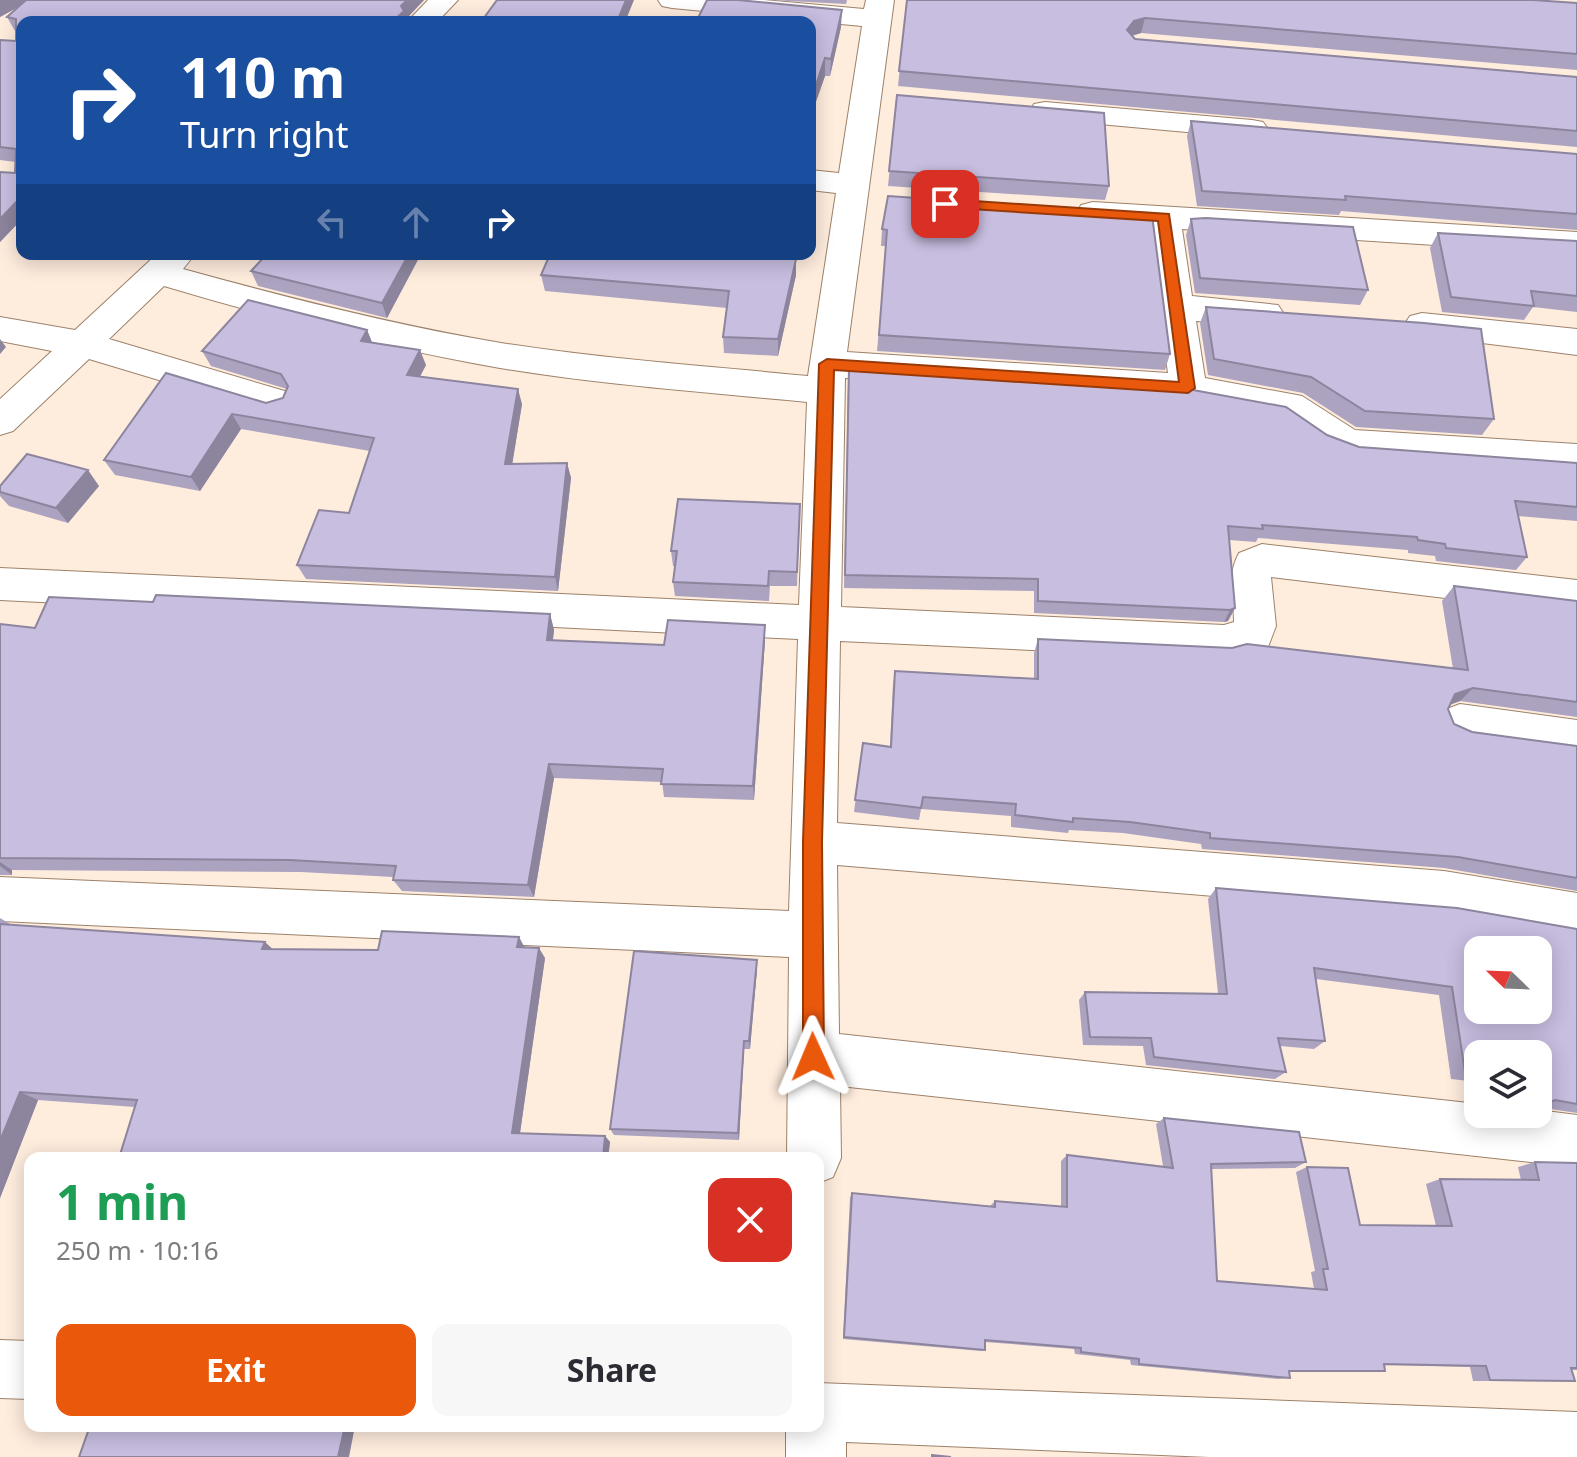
<!DOCTYPE html>
<meta charset="utf-8">
<style>
body{margin:0;font-family:"Noto Sans",sans-serif;background:#f7f7f7;color:#2b2b33;height:100vh;display:flex;flex-direction:column;font-size:30px;white-space:nowrap}
*{box-sizing:border-box;margin:0}
p{font-size:26px;color:#7c7c81}
.icon{flex:none;width:44px;height:44px;fill:none;stroke:currentColor;stroke-width:2;stroke-linecap:round;stroke-linejoin:round}
.map{position:relative;flex:1;overflow:hidden}
.side{position:absolute;left:24px;top:1152px;width:800px;height:280px;display:flex;flex-direction:column;background:#fff;border-radius:16px;box-shadow:0 4px 20px #0003}
.side>*{flex:none}
.banner{position:absolute;left:16px;top:16px;width:800px;height:244px;border-radius:16px;box-shadow:0 4px 20px #0003;background:#1a4fa0;color:#fff;overflow:hidden}
.needle{width:52px;rotate:293deg}
.buttons{position:absolute;left:1464px;top:936px;display:grid;gap:16px}
.buttons a{display:grid;place-items:center;width:88px;height:88px;border-radius:16px;background:#fff;box-shadow:0 4px 20px #0003;font-size:40px}
.pin{position:absolute;display:grid;place-items:center;width:68px;height:68px;color:#fff;margin:-34px;border-radius:16px;box-shadow:0 4px 12px #0006}
.me{position:absolute;width:88px;margin:-44px;rotate:359deg;stroke-linejoin:round;filter:drop-shadow(0 0 6px #0008)}
.turn{display:flex;align-items:center;gap:28px;height:168px;padding:0 32px;font-size:36px}
.turn .icon{width:104px;height:104px;stroke-width:2.5}
.turn b{display:block;font-size:56px;line-height:68px}
.lanes{display:flex;align-items:center;height:76px;padding:0 32px;background:#0003;justify-content:center;gap:40px;direction:ltr}
.lanes .off{opacity:.35}
.round{display:grid;place-items:center;flex:none;width:84px;height:84px;border-radius:16px;background:#f7f7f7}
.headline{display:flex;align-items:center;justify-content:space-between;height:136px;padding:0 32px}
h1{font-size:48px;font-weight:700;line-height:60px;color:#1e9e55}
.cta{display:flex;gap:16px;margin-top:auto;padding:16px 32px}
.cta a{flex:1;height:92px;border-radius:16px;background:#ea580c;color:#fff;font-size:32px;font-weight:700;line-height:92px;text-align:center}
.cta a+a{background:#f7f7f7;color:#2b2b33}
.map>svg:first-child{display:block}
</style>
<div class="map">
<svg width="1577" height="1457" viewBox="0 0 1577 1457">
<rect width="100%" height="100%" fill="#feecdd"/>
<g fill="none" stroke-linecap="round" stroke-linejoin="round">
<defs>
<path id="minor" d="M428,0H458L437,22H407Z
M658,0H764L864,9L866,0H894L847,352L1168,373L1149,227L1081,221L1077,213L1081,205L1093,202L1577,232V254L1182,229L1192,296L1278,305L1284,314L1278,323L1266,326L1196,321L1205,378L1302,396L1355,430L1577,444V472L1351,458L1321,446L1280,418L1188,401L845,378L841,607L1224,625L1234,622C1234,596 1226,577 1239,553L1262,544L1577,580V614L1271,577L1276,626L1268,647L1224,659L840,641L837,823L1444,871L1577,893V939L1444,915L837,865L839,1034L1478,1104V1114H1538V1110L1577,1115V1167L840,1086L841,1158L833,1177L818,1183V1158H787L789,957L0,921V877L789,911L798,639L0,600V568L799,605L807,402C705,392 602,385 500,368C386,348 275,319 164,286L109,339L288,392L293,402L288,412L275,415L89,359L13,431L0,435V399L52,351L0,341V317L75,330L157,254H195L183,269C288,298 394,325 501,343C603,359 706,366 808,376L836,193L810,190V170L839,173L862,26L672,8L662,6Z
M1045,102L1252,120L1263,122L1268,129L1263,136L1252,138L1034,118L1030,111L1034,104Z
M1422,313L1577,329V355L1410,334L1404,325L1410,316Z
M1460,704L1577,720V758L1460,742L1444,736L1438,723L1444,710Z
M0,1340L30,1341V1399L0,1398Z
M818,1383L1577,1412V1457H1209L846,1442V1457H786V1426H818Z"/>
</defs>
<use href="#minor" stroke="#9d826a" stroke-width="2"/>
<use href="#minor" fill="#fff" fill-rule="evenodd"/>
</g>
<path fill="#aca3c1" d="M0,0H424L406,19L407,22H22V219L0,242V172L15,173L16,162L0,160V40L16,41V32L15,31L7,17L18,7L0,17Z
M707,0L841,27L830,76H825L813,109Z
M770,0H847L846,4Z
M907,0L1577,3V70L1141,33L1132,36L1135,39L1577,77V147L898,86Z
M897,95L1109,186L1105,200L888,186Z
M1191,121L1577,154V230L1341,211L1339,215L1197,206L1187,136Z
M888,196L1170,354L1165,370L877,351L886,246H881L882,229Z
M1191,219L1368,290L1360,305L1195,293L1186,235Z
M1438,233L1577,241V312L1533,307L1524,320L1442,312L1430,248Z
M421,254L387,318L258,286L251,271Z
M792,258L796,259V275L778,356L724,353L723,337L727,308L545,291L541,275Z
M1206,307L1494,419L1482,435L1356,427L1303,393L1208,375L1200,323Z
M367,330L372,342L426,365L420,376L522,404L512,464L567,463L571,478L558,591L306,579L297,565L349,513L370,451L241,429L200,491L115,475L104,460L166,373L266,403L283,398L287,389L211,366L202,351Z
M848,381L1327,435L1359,447L1577,463V521L1518,516L1527,557L1516,570L1436,561L1435,556L1408,553V550L1258,538L1256,542L1229,540L1235,608L1228,621L1224,622L1034,613V591L844,588Z
M0,486H99L68,523L9,506L0,496Z
M800,504L797,586H770L769,601L675,596L673,582L675,566H673L671,551Z
M1454,586L1577,601V717L1460,701L1450,705L1448,709L1454,724L1472,732L1577,746V891L1444,868L1202,849L1201,844L1123,833L1069,830L1068,833L1011,827V816L921,809L919,820L854,812L863,743L890,747L893,684L895,671L1034,679V653L1038,639L1453,669L1442,601Z
M153,602L550,614L554,630L553,640L664,645L765,640L754,800L664,797L662,782L554,778L534,897L402,891L393,880V877L301,872L12,870V875H0V624L35,628Z
M1216,888L1577,929V1113L1538,1107V1054H1478V1082L1451,1079L1439,995L1316,979L1325,1041L1314,1049L1280,1046L1286,1072L1275,1079L1146,1065L1143,1046L1083,1045L1079,1000L1085,992L1218,993L1208,899Z
M0,918L10,924L273,949L378,950L525,947L545,958L520,1133L605,1136L610,1142L608,1158H119L135,1107L38,1100L0,1198Z
M757,960V969L750,1049H744L739,1140L614,1135L610,1129Z
M1164,1118L1306,1162L1295,1168L1211,1169L1217,1281L1314,1289L1311,1272L1315,1271L1296,1172L1307,1167L1360,1225L1436,1226L1426,1184L1440,1179L1521,1180L1518,1167L1535,1162L1577,1163V1370H1572L1575,1381H1473L1470,1367L1384,1365L1385,1371L1290,1372V1378L1278,1379L1131,1365L1130,1360L1075,1354L1074,1349L985,1342V1350L981,1351L843,1339L850,1198L852,1193L990,1206L995,1201L1061,1207V1161L1067,1155L1163,1166L1156,1124Z"/>
<path fill="#8c859d" d="M0,0H31L0,17Z
M407,0H424L406,19L407,22H392L401,6Z
M626,0H634L625,22H617Z
M842,10L841,27L830,76L831,59Z
M1145,18L1141,33L1130,36L1127,30L1134,21Z
M825,58V76L810,119V103Z
M22,196V219L0,242V219Z
M409,254H421L387,318L382,303Z
M796,259V275L778,356V339Z
M367,330L373,345L361,341Z
M0,339L6,347L0,354Z
M420,350L426,365L413,390L407,375Z
M518,389L522,404L510,478L505,464Z
M232,414L241,429L200,491L191,477Z
M567,463L571,478L558,591L555,577Z
M88,470L99,486L68,523L56,508Z
M1235,608L1228,621L1224,622L1230,610Z
M550,614L554,630L551,655L547,640Z
M765,625V640L754,800L753,786Z
M1473,688L1460,701L1443,707L1455,694Z
M549,764L554,778L534,897L528,885Z
M0,862L12,870V875L0,866Z
M519,937L525,948L517,947Z
M265,942L277,953L262,949Z
M539,948L545,958L519,1140L512,1133Z
M757,960V969L750,1049L749,1041Z
M744,1041V1049L739,1140L738,1133Z
M20,1092L38,1100L0,1198V1141Z
M605,1136L610,1142L608,1158H603Z
M345,1426H355L349,1457H338Z"/>
<path fill="#c8bee0" stroke="#8c859d" stroke-width="2" fill-rule="evenodd" d="M26,0H407L401,6L404,11L392,22H22V196L0,219V172L15,173L16,149L0,147V40L16,41V19L7,17Z
M497,0H626L617,22H481Z
M707,0H738L842,10L831,59L825,58L810,103V22H696Z
M907,0H1533L1577,3V54L1145,18L1134,21L1127,30L1135,39L1577,77V131L899,71Z
M897,95L1104,113L1109,186L889,171Z
M1191,121L1577,154V214L1345,196L1346,200L1202,191Z
M888,196L1152,215L1170,354L879,335L887,230L882,229Z
M1206,218L1353,227L1368,290L1200,278L1191,219Z
M1438,233L1577,241V296L1531,291L1534,306L1451,297Z
M267,254H409L382,303L251,271Z
M550,254H790L789,258L796,259L778,339L723,337L729,291L541,275Z
M248,300L367,330L361,341L420,350L407,375L518,389L505,464L567,463L555,577L297,565L319,510L349,513L374,438L232,414L191,477L104,460L166,373L266,403L283,398L288,386L281,374L202,351Z
M1206,307L1424,323L1481,329L1494,419L1365,411L1311,377L1214,359Z
M849,367L1193,390L1286,407L1327,435L1359,447L1577,463V507L1515,501L1527,557L1446,548L1445,544L1418,540L1417,537L1262,525L1263,529L1228,526L1235,608L1230,610L1038,601V579L845,575Z
M27,454L88,470L56,508L0,492V486Z
M678,499L800,504L797,572L769,571L768,586L673,582L677,551H671Z
M1454,586L1577,601V702L1473,688L1455,694L1448,709L1454,724L1472,732L1577,746V878L1458,857L1210,838V833L1130,822L1073,818V822L1015,815L1016,804L923,797L921,808L855,800L863,743L891,747L895,671L1038,679V639L1232,648L1247,644L1468,670Z
M156,595L550,614L547,640L664,645L668,620L765,625L753,786L661,784L663,769L549,764L528,885L393,880L396,866L290,860L0,858V624L35,628L49,597L153,602Z
M1216,888L1457,908L1577,929V1104L1555,1100L1543,1105L1538,1082V1054H1478V1073L1465,1072L1452,987L1314,968L1325,1041L1278,1038L1286,1072L1154,1057L1151,1038L1090,1037L1085,992L1227,994ZM1478,950H1538V1010H1478Z
M0,924L265,942L262,949L378,950L382,931L519,937L517,947L539,948L512,1133L605,1136L603,1158H119L137,1100L20,1092L0,1141Z
M634,951L757,960L749,1041H744L738,1133L610,1129Z
M1164,1118L1299,1132L1306,1162L1211,1164L1217,1281L1327,1290L1323,1269H1328L1307,1167L1348,1168L1360,1225L1452,1226L1440,1179L1539,1180L1535,1162L1577,1163V1368H1571L1575,1381L1490,1380L1486,1366L1384,1364L1385,1371H1289L1290,1378L1139,1364V1359L1081,1352V1348L985,1340V1350L844,1337L852,1193L995,1207V1201L1067,1207V1155L1173,1168Z
M90,1426H345L338,1457H79Z
M932,1455L951,1457H932Z"/>
<path fill="#ea580c" stroke="#983908" stroke-width="2" d="M945,199L1169,214L1195,388L1188,393L834,370L822,842L824,1057L821,1065L813,1068L806,1065L803,1057V842L819,364L827,359L1179,382L1158,221L940,207V201Z"/>
</svg>
<div class="buttons">
<a><svg class="needle" viewBox="-14 -14 28 28"><path d="M0-13l5 13h-10z" fill="#e53935"/><path d="M0 13l5-13h-10z" fill="#7c7c81"/></svg></a>
<a><svg class="icon" aria-label="layers" viewBox="0 0 24 24"><path d="M12 4l9 5-9 5-9-5zM3 14l9 5 9-5"/></svg></a>
</div>
<div class="pin" style="left:945px;top:204px;background:#d93025"><svg class="icon" aria-label="arrive" viewBox="0 0 24 24"><path d="M6 21V4h12l-3 4 3 4H6"/></svg></div>
<svg class="me" style="left:813px;top:1057px" viewBox="-20 -20 40 40"><path d="M0-17L14 15 0 8-14 15z" fill="#ea580c" stroke="#fff" stroke-width="4"/></svg>
<div class="banner">
<div class="turn"><svg class="icon" aria-label="right" viewBox="0 0 24 24"><path d="M7 20v-9h11M14 6l5 5-5 5"/></svg><div><b>110 m</b>Turn right</div></div>
<div class="lanes"><svg class="icon off" aria-label="left" viewBox="0 0 24 24"><path d="M17 20v-9H6M10 6l-5 5 5 5"/></svg><svg class="icon off" aria-label="ahead" viewBox="0 0 24 24"><path d="M12 20V5M6 11l6-6 6 6"/></svg><svg class="icon" aria-label="right" viewBox="0 0 24 24"><path d="M7 20v-9h11M14 6l5 5-5 5"/></svg></div>
</div>
<section class="side">
<div class="headline"><div><h1>1 min</h1><p>250 m · 10:16</p></div><a class="round" style="background:#d93025;color:#fff"><svg class="icon" aria-label="close" viewBox="0 0 24 24"><path d="M6 6l12 12M18 6L6 18"/></svg></a></div>
<div class="cta"><a>Exit</a><a>Share</a></div>
</section>
</div>
